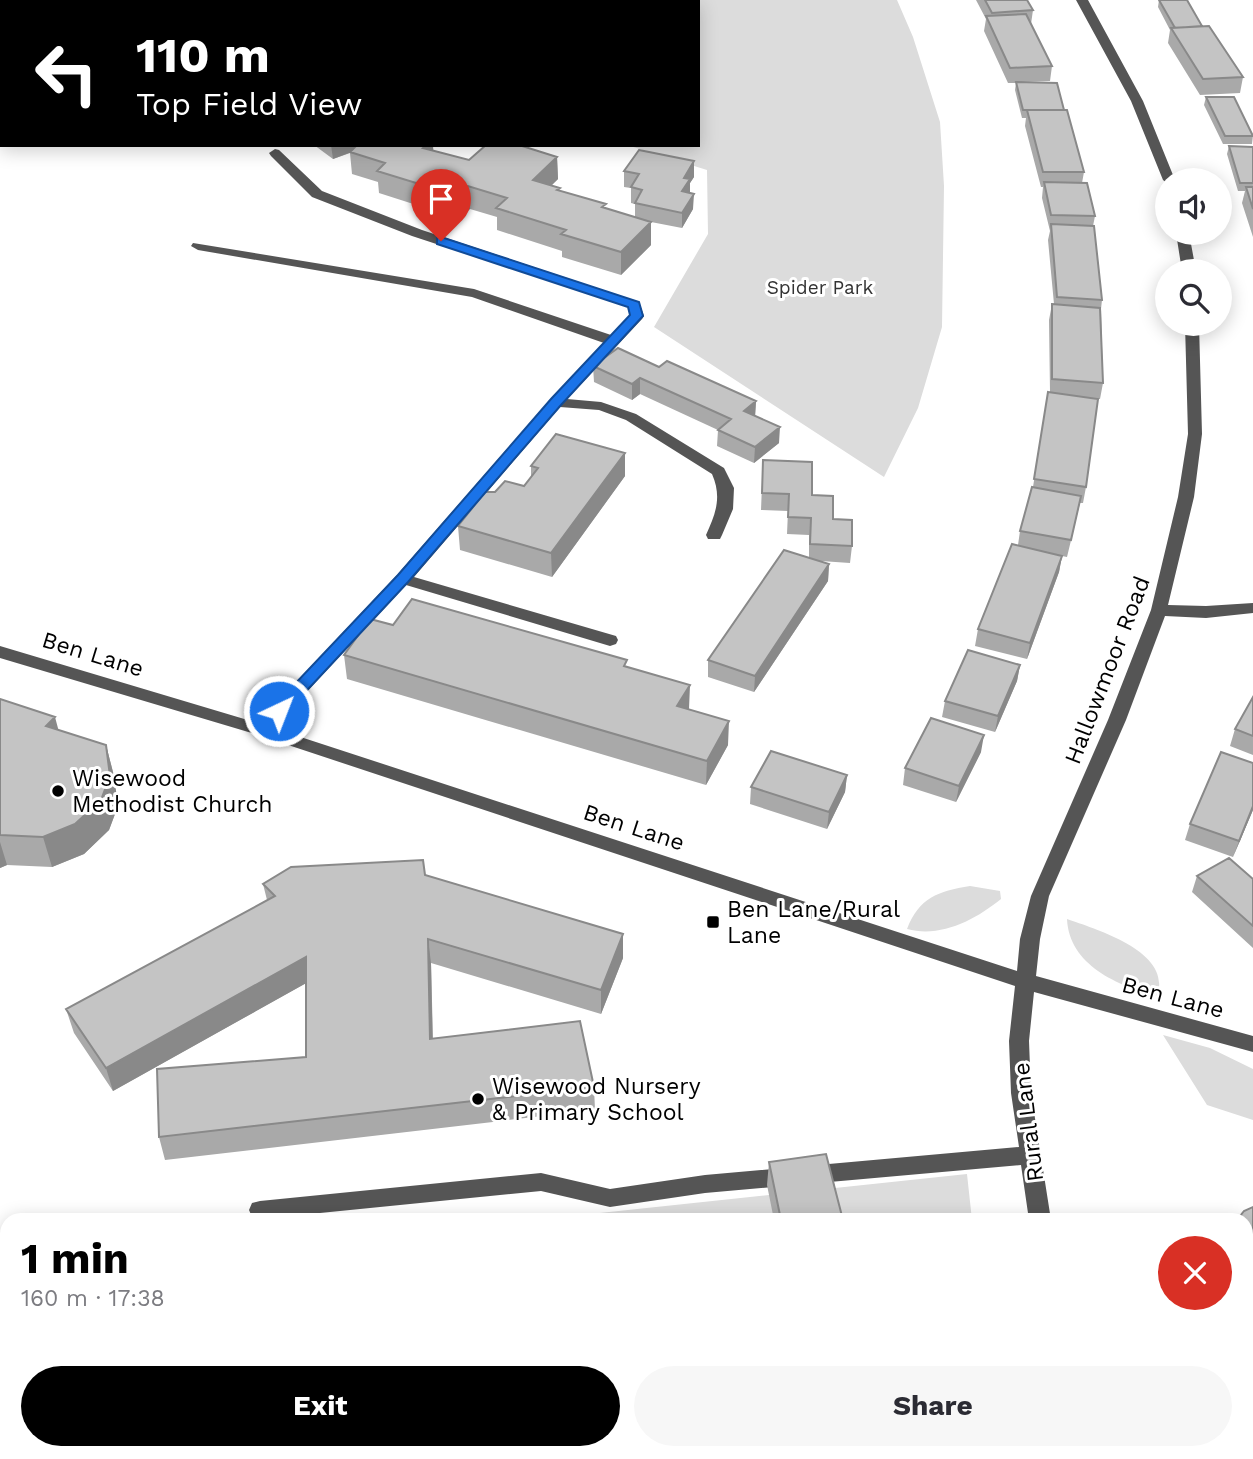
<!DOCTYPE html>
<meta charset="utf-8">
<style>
body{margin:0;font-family:"Work Sans",sans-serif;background:#f7f7f7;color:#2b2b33;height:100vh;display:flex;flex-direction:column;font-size:26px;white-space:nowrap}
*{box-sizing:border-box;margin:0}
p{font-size:23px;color:#7c7c81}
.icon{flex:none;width:38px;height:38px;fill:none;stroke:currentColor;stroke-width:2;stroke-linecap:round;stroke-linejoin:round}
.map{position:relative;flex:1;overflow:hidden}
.sheet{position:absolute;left:0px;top:1213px;width:1253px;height:247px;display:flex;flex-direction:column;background:#fff;border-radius:21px 21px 0 0;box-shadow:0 4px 18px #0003}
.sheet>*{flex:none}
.hud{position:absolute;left:0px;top:0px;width:700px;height:147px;box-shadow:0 4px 18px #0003;background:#000;color:#fff;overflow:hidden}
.fabs{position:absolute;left:1155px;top:168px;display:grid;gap:14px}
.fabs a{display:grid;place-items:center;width:77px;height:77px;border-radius:50%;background:#fff;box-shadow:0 4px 18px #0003;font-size:35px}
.pin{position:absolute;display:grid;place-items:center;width:60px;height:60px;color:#fff;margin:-72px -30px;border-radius:50% 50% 50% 0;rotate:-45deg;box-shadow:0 0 7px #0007}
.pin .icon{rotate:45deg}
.me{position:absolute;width:77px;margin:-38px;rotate:43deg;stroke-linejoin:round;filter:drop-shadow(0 0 5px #0008)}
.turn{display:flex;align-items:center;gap:24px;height:147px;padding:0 21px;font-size:32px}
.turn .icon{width:91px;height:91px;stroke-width:2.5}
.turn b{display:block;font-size:49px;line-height:60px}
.round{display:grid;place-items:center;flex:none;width:74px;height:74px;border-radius:37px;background:#f7f7f7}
.head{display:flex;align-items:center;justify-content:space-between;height:119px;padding:0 21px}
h1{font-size:42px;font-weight:700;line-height:52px;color:#000}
.primary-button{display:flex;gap:14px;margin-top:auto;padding:14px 21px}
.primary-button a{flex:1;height:80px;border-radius:42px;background:#000;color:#fff;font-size:28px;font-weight:700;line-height:80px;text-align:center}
.primary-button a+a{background:#f7f7f7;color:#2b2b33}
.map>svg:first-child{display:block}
</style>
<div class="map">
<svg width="1253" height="1459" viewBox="0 0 1253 1459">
<rect width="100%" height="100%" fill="#fff"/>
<path fill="#dcdcdc" d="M174,0H897L913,37L940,122L944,186L942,327L918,408L884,477L654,327L708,234L707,170L627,145H698V2H162Z
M970,886L1000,891L1001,899C975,920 941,938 907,929C919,898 938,891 970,886Z
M1067,919C1098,930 1173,952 1157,996C1118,986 1069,965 1067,919Z
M1163,1035L1210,1048L1253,1069V1120L1207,1105Z
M967,1174L972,1220H534Z
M7,1377V1452H996L997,1459H0V1378Z"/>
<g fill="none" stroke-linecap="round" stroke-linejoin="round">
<path fill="#555" fill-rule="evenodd" d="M1076,0H1088L1143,101L1175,180H1167V183L1163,180L1131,101Z
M0,59H2V67H0Z
M275,149L279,150L322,191L422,230L639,302L644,316L642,319L567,399L601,402L636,414L724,468L734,488L733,509L722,535L720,539H708L706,535C716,513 722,497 712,474L626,420L599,410L560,407L414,577L616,636L618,640L616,644L610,646L406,585L273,728L1017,971L1020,939L1031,896L1108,720L1151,610L1178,497L1188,434L1185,324H1199L1202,434L1194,497L1168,605L1206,606L1253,603V613L1206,618L1165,616L1126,720L1049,896L1040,939L1036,976L1253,1036V1052L1034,992L1029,1041L1031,1093L1051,1220H1029L1021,1165L705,1193L610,1207L541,1191L260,1219L252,1217L249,1210L252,1203L260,1201L541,1173L610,1189L705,1175L1019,1147L1011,1093L1009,1041L1015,986L255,734L0,658V646L258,723L397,575L551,399L604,343L472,297L198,250L191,246L193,243L474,289L611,335L630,315L628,307L412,236L312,197L271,156L269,153Z
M1176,233H1189L1196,271H1182Z
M108,1452H132V1459H108Z
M1061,1452H1085L1087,1459H1063Z"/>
</g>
<path fill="#a9a9a9" d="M976,0H1027L1033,10L1031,24L1052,66L1050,81L1021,82L1064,110L1084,172L1082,183L1095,216L1093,226L1102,300L1101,309L1103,383L1100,399H1098L1086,487L1083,503H1080L1067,557L1062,556L1059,572L1027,659L975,646L978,629L1018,545L1020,531L1033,487L1048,392H1050L1049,320L1052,304H1054L1048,240L1050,231L1042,198L1043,187H1041L1025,126L1026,118H1022L1015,90L1016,83H1008L984,31L986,19Z
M1159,0L1202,26L1243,77L1240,93L1200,95L1168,43L1170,30L1158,7Z
M1206,97L1253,135L1252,144H1223L1204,105Z
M314,145H433V151L469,160L557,157L558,179L552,185L560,191L606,208L635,217V204L631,203V188L624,187V171L694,161V177L690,183V193L693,209L682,228L651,222V245L621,275L562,257V251L497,230V217L470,209L457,218L379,193L378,182L352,174L350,153L333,159Z
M1229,146L1253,147V237L1242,203L1245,191H1238L1227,154Z
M593,366L659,367L756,401L755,416L779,443L754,463L717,446L718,430L640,394L632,400L594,382Z
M625,453V476L552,577L460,550L458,526L495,492L524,486L531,477V466Z
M763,460L812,495L833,519L852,546L850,563L821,561L829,564L828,581L754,692L708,677V660L809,558V535L787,534L788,511L761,510Z
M393,625L627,667L688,710L728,745L706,785L347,679L344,655Z
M1020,665L1017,681L995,732L942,717L945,701Z
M1253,697V755L1230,746L1235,729Z
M0,699L58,730L106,745L114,776L118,806L109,830L84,854L52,867L7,865L0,868Z
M981,752L956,802L903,785L905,768Z
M847,775L845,792L827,829L750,804L751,787Z
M1253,810L1233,857L1185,840L1190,824Z
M425,875L623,958L601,1014L431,963L433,1039L594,1087L595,1110L165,1160L159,1137L306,1057V983L113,1091L74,1033L66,1009L267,900L263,884Z
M1197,876L1253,879V948L1192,892Z
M769,1162L843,1220H774L767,1185Z
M1253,1207V1459H1191L1190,1452H1246V1220Z"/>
<path fill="#898989" d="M331,145H370L333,159Z
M427,145H433L434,163L423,148Z
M557,157L558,179L534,202L533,180Z
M694,161V177L690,183V195L682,191L684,178Z
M468,186L470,209L457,218L455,195Z
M694,194L693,209L682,228V213Z
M651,222V245L621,275V252Z
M640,378V394L632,400V384Z
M756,401L755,417L744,411Z
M780,427L779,443L754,463L755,447Z
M625,453V476L552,577L551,553Z
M1062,556L1059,572L1027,659L1030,643Z
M829,564L828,581L754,692L755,676Z
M1020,665L1017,681L995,732L998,716Z
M690,685L689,709L676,730L677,706Z
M55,717L63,747L46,726Z
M729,721L728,745L706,785L707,761Z
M984,735L981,752L956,802L959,786Z
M106,745L114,776L118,806L109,830L84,854L52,867L43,837Z
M847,775L845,792L827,829L829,812Z
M1253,806V810L1233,857L1239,841Z
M0,842L7,865L0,868Z
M623,934V958L601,1014V990Z
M428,939L431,963L433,1062L430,1039Z
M306,957L310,981L113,1091L106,1068Z"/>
<path fill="#c4c4c4" stroke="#898989" stroke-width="2" d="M985,0H1027L1033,10L992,13Z
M1159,0H1187L1202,26L1175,28Z
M0,14L2,15V31L0,30Z
M1026,14L1052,66L1010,68L986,16Z
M1209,26L1243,77L1203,79L1171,28Z
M1016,82L1057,83L1064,110H1023Z
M2,87V101H0V89Z
M1206,97H1234L1253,136H1225Z
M1027,110H1067L1084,172H1043Z
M357,145H427L423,148L469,160L486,145H519L557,157L533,180L560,188L557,190L606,204L602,207L651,222L621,252L561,234L566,230L496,208L507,198L468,186L455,195L377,171L385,163L350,152Z
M1229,146L1253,147V183H1240Z
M639,150L694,161L684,178L690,179L682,191L694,194L682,213L635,203L642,190L631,187L639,174L624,171Z
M1044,182L1087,183L1095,216L1051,215Z
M1246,187H1253V209Z
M1051,224L1094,226L1102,300L1057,297Z
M1052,304L1100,308L1103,383L1052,379Z
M618,348L659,367L667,361L756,401L744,411L780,427L755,447L718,430L731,419L640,378L632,384L593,366Z
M1048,392L1098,399L1086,487L1034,479Z
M556,434L625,453L551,553L458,526L485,492H495L505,481L524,486L538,468L531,466Z
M763,460L812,462V495L833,496V519L852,520V546L810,544L811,518L788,517L789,494L762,493Z
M1032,487L1081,496L1071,540L1020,531Z
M1012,544L1062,556L1030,643L978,629Z
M784,550L829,564L755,676L708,660Z
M412,599L627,660L624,666L690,685L677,706L729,721L707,761L344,655L370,619L393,625Z
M968,650L1020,665L998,716L945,701Z
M1253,697V736L1235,729Z
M0,699L55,717L46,726L106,745L110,776L101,800L75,824L43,837L0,835Z
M931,718L984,735L959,786L905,768Z
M771,751L847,775L829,812L751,787Z
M1221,752L1253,763V806L1239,841L1190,824Z
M1229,858L1253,879V926L1197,876Z
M423,860L425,875L623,934L601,990L428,939L430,1039L580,1021L594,1087L159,1137L157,1069L306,1057V957L106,1068L66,1009L275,896L263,884L291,867Z
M826,1154L843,1220H781L769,1162Z
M1253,1207V1445H1246V1220H1237L1244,1211Z"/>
<path fill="#1a73e8" stroke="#114b97" stroke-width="2" d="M441,237L639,302L643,316L561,405L408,582L284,715H273L271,711L273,707L398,575L551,399L630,315L628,307L437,244V238Z"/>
<g fill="#000" stroke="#fff" stroke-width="2.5">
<circle cx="58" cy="791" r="7"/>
<rect x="706" y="915" width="14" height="14" rx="3.5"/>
<circle cx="478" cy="1099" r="7"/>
</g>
<g text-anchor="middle" stroke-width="6" stroke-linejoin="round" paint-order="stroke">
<g font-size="19" fill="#333" stroke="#fff">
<text x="820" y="294">Spider Park</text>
</g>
<g font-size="23" fill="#000" stroke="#fff">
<text transform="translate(93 654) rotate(17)" y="8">Ben Lane</text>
<text transform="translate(1107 670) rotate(-69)" y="8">Hallowmoor Road</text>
<text transform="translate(634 827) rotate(18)" y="8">Ben Lane</text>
<text transform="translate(1173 997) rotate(15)" y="8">Ben Lane</text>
<text transform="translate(1028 1122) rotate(-97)" y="8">Rural Lane</text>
</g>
<g font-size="23" fill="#000" stroke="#fff" text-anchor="start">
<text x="72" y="786">Wisewood<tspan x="72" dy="26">Methodist Church</tspan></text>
<text x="727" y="917">Ben Lane/Rural<tspan x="727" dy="26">Lane</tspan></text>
<text x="492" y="1094">Wisewood Nursery<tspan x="492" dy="26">&amp; Primary School</tspan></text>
</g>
</g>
</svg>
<div class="fabs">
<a><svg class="icon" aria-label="sound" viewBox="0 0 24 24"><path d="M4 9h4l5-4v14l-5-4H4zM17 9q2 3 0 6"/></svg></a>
<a><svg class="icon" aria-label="search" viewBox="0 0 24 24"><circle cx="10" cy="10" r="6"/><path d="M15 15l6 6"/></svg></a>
</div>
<div class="pin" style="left:441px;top:241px;background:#d93025"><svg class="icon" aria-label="arrive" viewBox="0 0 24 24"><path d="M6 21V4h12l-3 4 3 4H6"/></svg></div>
<svg class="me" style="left:279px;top:711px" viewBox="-20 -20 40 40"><circle r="17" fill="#1a73e8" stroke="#fff" stroke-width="3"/><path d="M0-11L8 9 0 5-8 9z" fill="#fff"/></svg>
<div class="hud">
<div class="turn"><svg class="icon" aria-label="left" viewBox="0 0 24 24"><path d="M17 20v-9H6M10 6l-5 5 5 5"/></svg><div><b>110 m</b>Top Field View</div></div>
</div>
<section class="sheet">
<div class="head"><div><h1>1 min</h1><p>160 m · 17:38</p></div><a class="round" style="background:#d93025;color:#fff"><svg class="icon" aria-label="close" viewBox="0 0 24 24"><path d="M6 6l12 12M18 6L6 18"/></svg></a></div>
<div class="primary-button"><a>Exit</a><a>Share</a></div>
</section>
</div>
